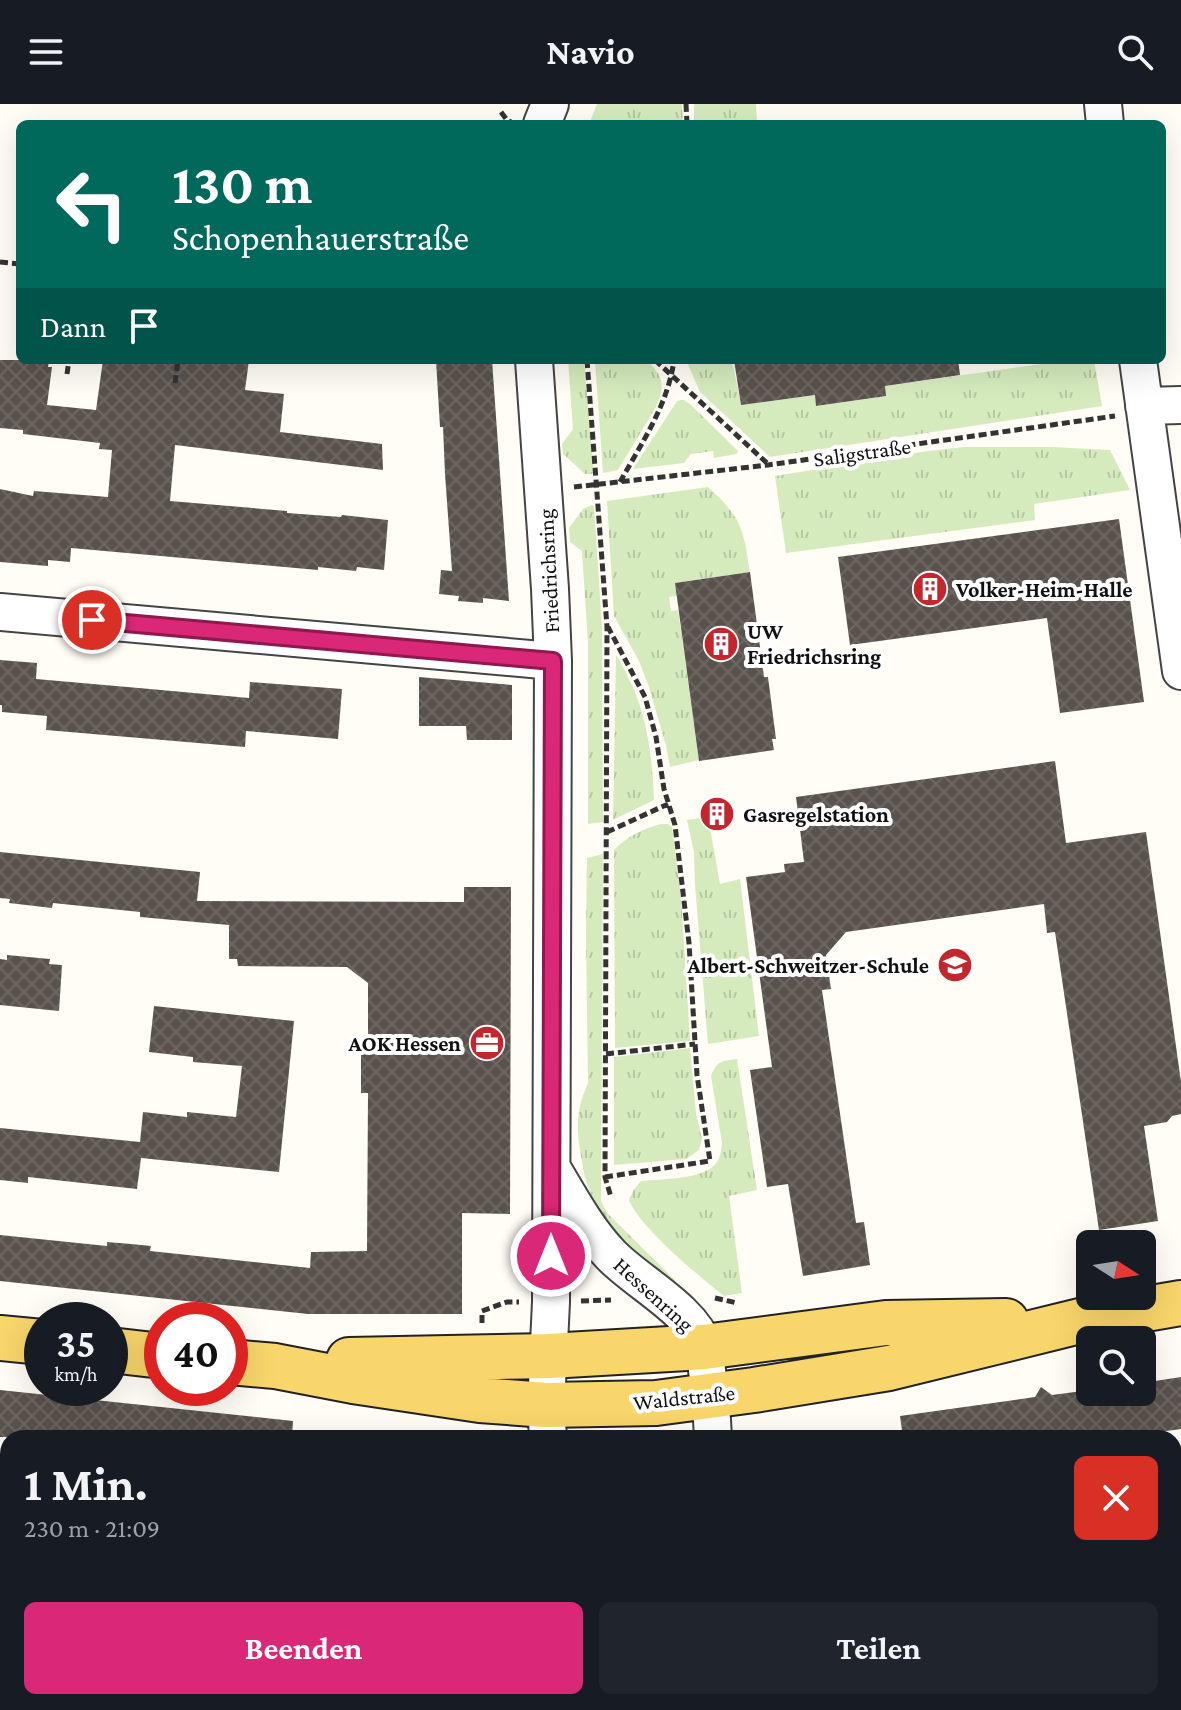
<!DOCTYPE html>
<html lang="de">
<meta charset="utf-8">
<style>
body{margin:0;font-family:"Crimson Pro",serif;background:#20242c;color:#f1f3f6;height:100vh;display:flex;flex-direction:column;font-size:30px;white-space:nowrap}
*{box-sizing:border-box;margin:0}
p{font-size:26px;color:#9ea1a6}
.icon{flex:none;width:44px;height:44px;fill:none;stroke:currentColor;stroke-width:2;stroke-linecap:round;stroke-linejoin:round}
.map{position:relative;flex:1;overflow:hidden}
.drawer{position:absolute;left:0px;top:1326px;width:1182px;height:280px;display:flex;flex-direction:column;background:#171b24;border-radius:24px 24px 0 0;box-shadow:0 8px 32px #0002}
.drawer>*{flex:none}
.top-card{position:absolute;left:16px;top:16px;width:1150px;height:244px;border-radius:12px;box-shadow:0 8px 32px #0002;background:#00695c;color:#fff;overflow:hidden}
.needle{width:52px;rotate:102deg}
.buttons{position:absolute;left:1076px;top:1126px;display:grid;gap:16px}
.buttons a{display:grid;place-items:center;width:80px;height:80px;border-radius:12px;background:#171b24;box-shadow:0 8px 32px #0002;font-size:40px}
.speed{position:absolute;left:24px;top:1198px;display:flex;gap:16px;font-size:40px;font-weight:700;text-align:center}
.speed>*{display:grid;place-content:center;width:104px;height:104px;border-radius:50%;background:#171b24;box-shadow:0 8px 32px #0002;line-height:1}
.speed small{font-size:20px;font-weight:400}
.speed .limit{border:12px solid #d22;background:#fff;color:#111}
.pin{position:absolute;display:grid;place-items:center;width:68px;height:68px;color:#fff;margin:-34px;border:4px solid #fff;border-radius:50%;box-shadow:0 2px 8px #0007}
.me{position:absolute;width:88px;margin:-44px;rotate:0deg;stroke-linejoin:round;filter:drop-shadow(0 0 6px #0008)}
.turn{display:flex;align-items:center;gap:28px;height:168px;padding:0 24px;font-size:36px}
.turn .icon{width:104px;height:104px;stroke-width:2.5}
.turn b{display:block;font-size:56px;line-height:68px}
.then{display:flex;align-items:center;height:76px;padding:0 24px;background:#0003;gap:16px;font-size:30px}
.round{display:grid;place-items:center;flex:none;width:84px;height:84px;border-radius:12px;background:#20242c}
.overview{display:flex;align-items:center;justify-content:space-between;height:136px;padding:0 24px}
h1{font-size:48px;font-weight:700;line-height:60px}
.cta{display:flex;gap:16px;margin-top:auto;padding:16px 24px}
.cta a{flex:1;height:92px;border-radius:12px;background:#db2777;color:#fff;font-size:32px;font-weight:700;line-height:92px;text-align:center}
.cta a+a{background:#20242c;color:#f1f3f6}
header{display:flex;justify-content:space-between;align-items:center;height:104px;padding:0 24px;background:#171b24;font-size:36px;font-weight:700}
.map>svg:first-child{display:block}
</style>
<header><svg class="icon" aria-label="menu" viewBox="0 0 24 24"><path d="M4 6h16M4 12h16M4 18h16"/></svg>Navio<svg class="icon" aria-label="search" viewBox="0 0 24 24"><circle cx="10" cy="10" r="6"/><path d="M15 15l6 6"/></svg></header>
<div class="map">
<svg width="1181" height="1606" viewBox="0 0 1181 1606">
<defs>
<pattern id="grass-tufts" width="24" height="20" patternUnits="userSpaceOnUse" patternTransform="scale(2)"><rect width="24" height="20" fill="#d5ebbd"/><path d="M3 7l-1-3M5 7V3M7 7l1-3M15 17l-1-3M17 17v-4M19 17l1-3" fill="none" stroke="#b6c8a1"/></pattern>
<pattern id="park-crowns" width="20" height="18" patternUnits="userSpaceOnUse" patternTransform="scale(2)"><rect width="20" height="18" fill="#d5ebbd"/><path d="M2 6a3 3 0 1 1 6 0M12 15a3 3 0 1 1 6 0" fill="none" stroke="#b6c8a1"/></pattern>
<pattern id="building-cross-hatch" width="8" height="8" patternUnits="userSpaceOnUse" patternTransform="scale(2)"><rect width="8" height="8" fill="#5a524d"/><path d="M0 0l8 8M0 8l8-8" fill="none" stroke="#6d6662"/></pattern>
</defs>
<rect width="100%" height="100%" fill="#fffdf5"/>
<path fill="url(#grass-tufts)" d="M597,0H682L683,20H589Z
M694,0H756L757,20H694Z
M568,256H584L594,368L592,370H585L563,350L562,340L573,325Z
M595,256H647C663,273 666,280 656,303L618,366L603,369Z
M686,256H732L741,301L815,291L817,302L886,292L885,282L1070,256H1094L1102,302L770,353L700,288Z
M681,296H684L691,301L738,347L737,350L714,354L713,347L691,350L684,359L633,365L677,297Z
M964,343H1052L1110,346L1130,386L1034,400L1035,416L786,449L775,372L928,347Z
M708,383C742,414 743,424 750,468L675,479L677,492L669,493L671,507L678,506L699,656L670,663L666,642L649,583L639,557L614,512L607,397Z
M592,401L594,402L602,523L603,718L588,720V539L582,447L570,438L569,424L583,405Z
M616,551C621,558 624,565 628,573C648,612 652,653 654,696L613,716Z
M708,713L720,780L740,775L759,932L708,940L695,780L694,748L687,716Z
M661,720H668L672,723L681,793L690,937L615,944L614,746C628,732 642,725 661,720Z
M603,750L601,1097L607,1109L675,1176L672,1180C639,1153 601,1125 588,1082C584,1073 583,1062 581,1052C576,1022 576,1007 588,979L586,830L587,754Z
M690,944L696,1009L702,1035L699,1046L686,1055L614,1061V953Z
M737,955L757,1086L729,1092L742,1189L724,1192C699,1172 640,1124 629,1096L634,1085L641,1077C661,1075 705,1076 717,1058C721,1052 721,1046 722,1039L711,972C717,957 721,957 737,955Z"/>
<path fill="url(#park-crowns)" d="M562,1598H687V1606H562Z"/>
<path fill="url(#building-cross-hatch)" d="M0,256H49L48,263H52L47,301L96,306L103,256H249L245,286L284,290L280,328L382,340L383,366L175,341L170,397L287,407V409L341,413L342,411L388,416L384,466L357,463L356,467L318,463V466L71,444L70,458L48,456V462L0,458V385L33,392L34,387L108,393L112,346L99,345L100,339L23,330V326L0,324Z
M436,256H492L509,497L483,494V499L458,497L459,492L439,490L441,466L452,467L445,370L443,323H440Z
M734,256H958L960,271L885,282L886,292L816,302L815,291L741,301Z
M1119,415L1144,598L1060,609L1047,514L850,541L838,453Z
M750,468L764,573H768L776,635H772L774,646L699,657L675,479Z
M0,556L37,559L36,575L150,585L249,594L250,578L342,585L338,635L246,627L245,643L46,626L47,612L2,608V601H0Z
M419,573L512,581V636H467L466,622H419Z
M1055,657L1066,739L1146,728L1181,978V1010L1172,1012L1167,1018L1144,1022L1158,1117L1099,1126L1055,828L1047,829L1044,800L846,828L826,851L831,885L822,886L856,1119L864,1118L870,1161L803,1172L788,1080L767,1083L750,966L772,963L746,773L785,768L784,760L804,758L796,693Z
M0,748L200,768L197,797L464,798V783H511L510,1110L462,1109V1210H308L0,1177V1131L107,1142V1138L131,1140L151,1142L150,1147L310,1164L311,1148L367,1147L368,989H361V935H368V879L347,863L238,862L237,855H229V821L140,813V808L53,799L52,804L9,799L10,795L0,794Z
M7,851L50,855L49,860L62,861L59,907L0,901V855L7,856Z
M154,902L294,917L279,1068L141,1054L137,1085L28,1073V1079L0,1076V1024L140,1038L143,1008L187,1013V1008L236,1013L242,962L193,958V953L149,948Z
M1181,1273V1325L1116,1334H903L900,1312L1035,1293L1041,1283L1052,1291L1090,1286V1288H1142V1279Z
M0,1286L293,1317L292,1334L0,1333Z"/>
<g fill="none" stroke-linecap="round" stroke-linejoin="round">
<defs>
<path id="minor" d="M1103,0L1105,20
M542,20L550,0
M534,256L550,485L553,557L551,1198L546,1301L548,1334
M1138,256L1181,567
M1144,302L1181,301
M0,508L553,557
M552,1064C570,1094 587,1126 611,1151C637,1178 692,1206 704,1242C706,1249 706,1258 707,1266C710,1289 712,1311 713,1334
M551,1598V1606
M714,1598V1606"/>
<path id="major" d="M0,1234L42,1238
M110,1246L162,1252
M349,1256L549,1252L704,1243L886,1219L1006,1217
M230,1258L275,1262L353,1277L480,1296L546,1301L656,1299L754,1286L889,1264L1088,1215L1181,1199"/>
</defs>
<use href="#minor" stroke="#444" stroke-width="40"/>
<use href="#major" stroke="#222" stroke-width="48"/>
<path stroke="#333" stroke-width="5" stroke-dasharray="8 4" stroke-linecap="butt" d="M686,0L687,20
M501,8L507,16L511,18
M0,158L20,160
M587,256L607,523L605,1073L611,1093
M655,256L768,360
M67,270L69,256
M175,279L178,256
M620,378C641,340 668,301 674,256
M574,383L768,361L1115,312
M607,728L668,700
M606,950L695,940
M605,1073L710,1057L697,971L689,839L675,721L664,685L656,633L645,593L608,523
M715,1194L737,1199
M581,1197L611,1196
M482,1219V1207L507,1198H519
M50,1284L51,1292
M512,1606V1598
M644,1606V1598"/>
<use href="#minor" stroke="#fff" stroke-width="36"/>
<use href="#major" stroke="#f9d66b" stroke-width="44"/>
</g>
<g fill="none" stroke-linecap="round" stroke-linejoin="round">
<defs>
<path id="route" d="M92,516L553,557L551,1152"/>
</defs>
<use href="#route" stroke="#8e194d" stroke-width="20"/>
<use href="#route" stroke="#db2777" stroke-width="14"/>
</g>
<defs>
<symbol id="building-disc" viewBox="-11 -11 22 22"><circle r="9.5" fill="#c4262e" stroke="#fff"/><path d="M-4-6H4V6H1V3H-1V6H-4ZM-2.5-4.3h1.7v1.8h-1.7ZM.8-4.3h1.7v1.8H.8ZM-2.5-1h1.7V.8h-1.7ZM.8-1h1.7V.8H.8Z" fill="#fff"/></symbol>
<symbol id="school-disc" viewBox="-11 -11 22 22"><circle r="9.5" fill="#c4262e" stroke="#fff"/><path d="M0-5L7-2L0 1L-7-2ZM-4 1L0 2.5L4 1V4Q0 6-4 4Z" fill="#fff"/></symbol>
<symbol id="office-disc" viewBox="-11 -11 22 22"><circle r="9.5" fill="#c4262e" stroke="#fff"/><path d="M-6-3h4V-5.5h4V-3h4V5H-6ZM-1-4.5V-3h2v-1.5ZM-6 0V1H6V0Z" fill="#fff"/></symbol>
</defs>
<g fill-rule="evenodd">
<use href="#building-disc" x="910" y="465" width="40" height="40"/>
<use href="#building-disc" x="701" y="520" width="40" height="40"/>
<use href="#building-disc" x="697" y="690" width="40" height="40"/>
<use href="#school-disc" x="935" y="841" width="40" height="40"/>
<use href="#office-disc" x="467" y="919" width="40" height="40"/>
</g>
<g text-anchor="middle" stroke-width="8" stroke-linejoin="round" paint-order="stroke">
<g font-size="22" fill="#111" stroke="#fff">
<text transform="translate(862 348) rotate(-8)" y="8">Saligstraße</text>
<text transform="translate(548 467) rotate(-93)" y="8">Friedrichsring</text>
<text transform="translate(654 1190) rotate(42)" y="8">Hessenring</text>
<text transform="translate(684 1293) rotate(-6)" y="8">Waldstraße</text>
</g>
<g font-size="22" font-weight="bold" fill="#111" stroke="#fff" text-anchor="start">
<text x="956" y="493">Volker-Heim-Halle</text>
<text x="747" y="535">UW<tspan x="747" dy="25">Friedrichsring</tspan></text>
<text x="743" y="718">Gasregelstation</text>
<text x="929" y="869" text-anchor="end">Albert-Schweitzer-Schule</text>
<text x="461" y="947" text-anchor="end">AOK Hessen</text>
</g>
</g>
</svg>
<div class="buttons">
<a><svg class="needle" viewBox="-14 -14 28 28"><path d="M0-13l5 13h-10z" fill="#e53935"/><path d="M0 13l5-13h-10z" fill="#9ea1a6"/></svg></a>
<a><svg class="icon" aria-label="search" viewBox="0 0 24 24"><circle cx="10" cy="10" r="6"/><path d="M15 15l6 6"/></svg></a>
</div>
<div class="speed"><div>35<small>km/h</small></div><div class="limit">40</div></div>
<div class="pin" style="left:92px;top:516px;background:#d93025"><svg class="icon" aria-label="arrive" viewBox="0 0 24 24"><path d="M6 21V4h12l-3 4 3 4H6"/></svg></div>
<svg class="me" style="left:551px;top:1152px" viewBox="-20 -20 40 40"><circle r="17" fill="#db2777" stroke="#fff" stroke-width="3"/><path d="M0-11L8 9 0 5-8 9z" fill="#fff"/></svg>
<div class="top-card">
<div class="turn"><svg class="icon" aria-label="left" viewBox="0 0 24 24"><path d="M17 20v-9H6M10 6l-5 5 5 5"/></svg><div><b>130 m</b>Schopenhauerstraße</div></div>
<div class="then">Dann<svg class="icon" aria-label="arrive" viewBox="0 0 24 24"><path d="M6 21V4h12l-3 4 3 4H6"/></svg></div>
</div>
<section class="drawer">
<div class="overview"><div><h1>1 Min.</h1><p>230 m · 21:09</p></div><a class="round" style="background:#d93025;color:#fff"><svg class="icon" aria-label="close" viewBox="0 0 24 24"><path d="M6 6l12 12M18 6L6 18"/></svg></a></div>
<div class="cta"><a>Beenden</a><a>Teilen</a></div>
</section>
</div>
